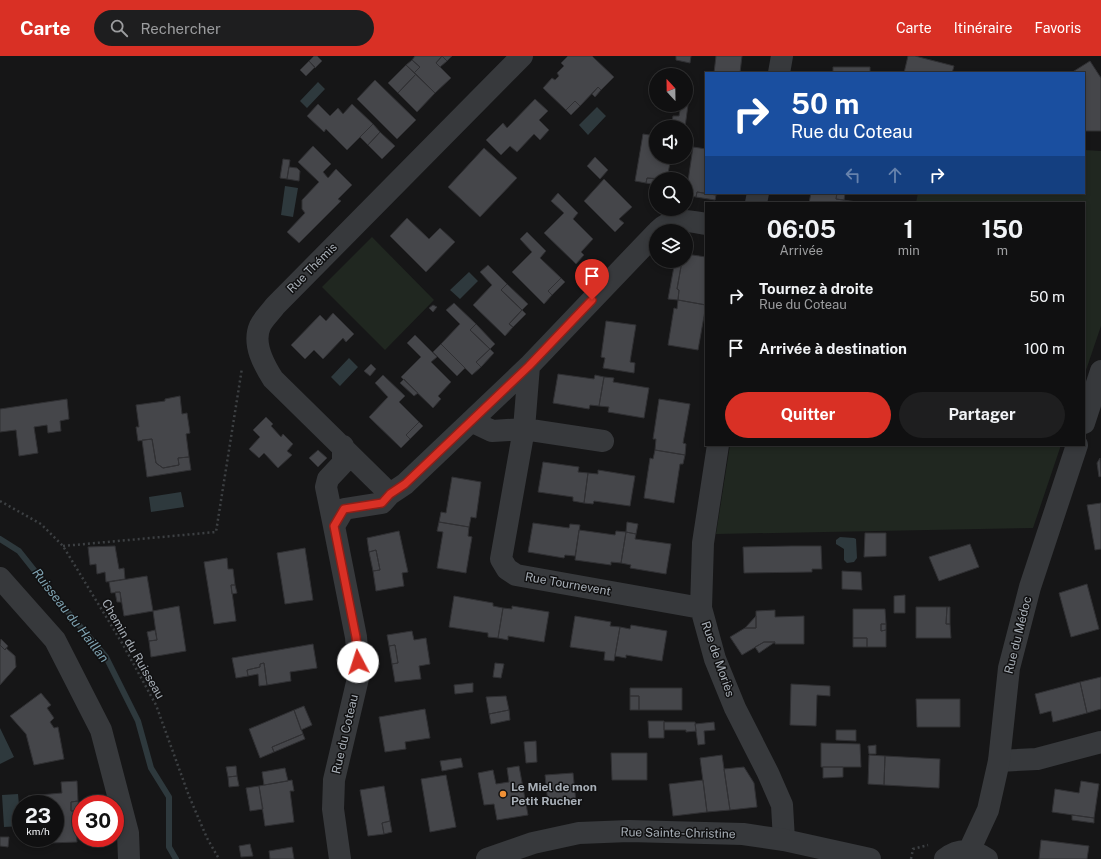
<!DOCTYPE html>
<html lang="fr">
<meta charset="utf-8">
<style>
body{margin:0;font-family:"Public Sans",sans-serif;background:#1e1e1f;color:#f1f3f6;height:100vh;display:flex;flex-direction:column;font-size:15px;white-space:nowrap}
*{box-sizing:border-box;margin:0}
p{font-size:13px;color:#9c9d9f}
.icon{flex:none;width:22px;height:22px;fill:none;stroke:currentColor;stroke-width:2;stroke-linecap:round;stroke-linejoin:round}
.map{position:relative;flex:1;overflow:hidden}
.side{position:absolute;left:705px;top:146px;width:380px;height:244px;display:flex;flex-direction:column;background:#101011;border-radius:0px;box-shadow:0 2px 6px #0003,0 0 0 1px #303031}
.side>*{flex:none}
.guide{position:absolute;left:705px;top:16px;width:380px;height:122px;border-radius:0px;box-shadow:0 2px 6px #0003,0 0 0 1px #303031;background:#1a4fa0;color:#fff;overflow:hidden}
.needle{width:26px;rotate:338deg}
.fabs{position:absolute;left:649px;top:12px;display:grid;gap:8px}
.fabs a{display:grid;place-items:center;width:44px;height:44px;border-radius:50%;background:#101011;box-shadow:0 2px 6px #0003,0 0 0 1px #303031;font-size:20px}
.speed{position:absolute;left:12px;top:739px;display:flex;gap:8px;font-size:20px;font-weight:700;text-align:center}
.speed>*{display:grid;place-content:center;width:52px;height:52px;border-radius:50%;background:#101011;box-shadow:0 2px 6px #0003,0 0 0 1px #303031;line-height:1}
.speed small{font-size:10px;font-weight:400}
.speed .limit{border:6px solid #d22;background:#fff;color:#111}
.pin{position:absolute;display:grid;place-items:center;width:34px;height:34px;color:#fff;margin:-41px -17px;border-radius:50% 50% 50% 0;rotate:-45deg;box-shadow:0 0 4px #0007}
.pin .icon{rotate:45deg}
.me{position:absolute;width:44px;margin:-22px;rotate:355deg;stroke-linejoin:round;filter:drop-shadow(0 0 3px #0008)}
.turn{display:flex;align-items:center;gap:14px;height:84px;padding:0 20px;font-size:18px}
.turn .icon{width:52px;height:52px;stroke-width:2.5}
.turn b{display:block;font-size:28px;line-height:34px}
.lanes{display:flex;align-items:center;height:38px;padding:0 20px;background:#0003;justify-content:center;gap:20px;direction:ltr}
.lanes .off{opacity:.35}
.eta{display:flex;justify-content:space-evenly;align-items:center;height:68px;text-align:center}
.eta b{font-size:24px;font-weight:700;line-height:28px}
.button{display:flex;gap:8px;margin-top:auto;padding:8px 20px}
.button a{flex:1;height:46px;border-radius:24px;background:#d93025;color:#fff;font-size:16px;font-weight:700;line-height:46px;text-align:center}
.button a+a{background:#1e1e1f;color:#f1f3f6}
ul{padding:0;list-style:none}
li{display:flex;align-items:center;gap:12px;height:52px;padding:0 20px}
li div{flex:1}
li b{display:block;font-size:15px}
li em{font-style:normal}
header{display:flex;align-items:center;gap:24px;box-sizing:border-box;height:56px;padding:0 20px;background:#d93025;color:#fff}
header strong{font-size:19px}
nav{display:flex;gap:22px;margin-inline-start:auto;font-size:14px}
.search{width:280px;height:36px;background:#1e1e1f;display:flex;align-items:center;gap:10px;box-sizing:border-box;padding:0 14px;border-radius:22px;color:#9c9d9f;font-size:15px}
.map>svg:first-child{display:block}
</style>
<header>
<strong>Carte</strong>
<div class="search"><svg class="icon" aria-label="search" viewBox="0 0 24 24"><circle cx="10" cy="10" r="6"/><path d="M15 15l6 6"/></svg>Rechercher</div>
<nav><a>Carte</a><a>Itinéraire</a><a>Favoris</a></nav>
</header>
<div class="map">
<svg width="1101" height="803" viewBox="0 0 1101 803">
<rect width="100%" height="100%" fill="#161617"/>
<path fill="#202720" d="M1084,94L1101,95V270L1084,320V147H916L918,137H1084Z
M372,181L434,244L385,294L322,231Z
M730,389H1061L1033,472L716,478Z"/>
<path fill="#2e393d" d="M318,26L325,33L307,52L300,45Z
M597,51L606,60L588,79L579,69Z
M285,130L298,132L293,161L281,159Z
M469,216L478,225L460,243L450,234Z
M349,302L358,311L340,330L331,321Z
M181,436L184,451L151,456L149,441Z
M840,481L854,482L856,483L857,502L854,506L847,507L844,504V493L836,488V484Z
M0,672L14,701L0,708Z
M18,738L21,770L4,771L2,739Z"/>
<g fill="none" stroke-linecap="round" stroke-linejoin="round">
<path stroke="#2e393d" stroke-width="6" d="M0,483L19,495L61,548L106,601L138,665L151,712L169,741V791L176,803"/>
</g>
<path fill="#45464a" stroke="#303033" d="M314,0H317L322,5L315,12L309,5Z
M415,0H452L447,5L442,0L436,7L451,22L435,37L414,17L420,11L412,4Z
M442,0L447,5L440,11L436,7Z
M568,0H592L614,21L601,34L598,31L580,50L575,45L566,54L543,32L552,22L555,24L559,20L557,17L564,10L561,7Z
M676,0H691L690,7L676,4Z
M716,0H742L740,17H714Z
M908,0H915L954,10L952,17H904Z
M412,4L420,11L414,17L406,9Z
M309,5L315,11L306,20L300,14Z
M1090,5L1101,22V75H1084V17H1071Z
M406,9L416,18L398,37L388,27Z
M833,11H870V17H833Z
M416,18L435,37L417,56L398,37Z
M375,24L416,64L397,83L357,43Z
M598,31L601,34L595,41L592,38Z
M535,43L548,55L539,64L549,74L540,84L534,78L517,96L510,90L501,99L486,84L503,67L507,72Z
M575,45L580,50L571,59L566,54Z
M318,48L330,60L338,52L343,58L352,48L373,68L347,94L326,73L324,76L307,60Z
M681,49H688L685,71H671L673,60H679Z
M373,68L380,76L368,89L360,81Z
M380,76L395,90L382,103L368,89Z
M643,78L656,80V101H671L667,123L647,122L646,127L635,125Z
M313,90L331,108L323,116L328,122L336,113L352,129L338,143L341,145L299,187L287,176L305,157L302,153V144L319,126L298,106Z
M693,91L706,93V137H716V139L697,136L696,141L686,139Z
M484,92L517,122L480,161L448,131Z
M595,101L608,114L600,123L587,110Z
M283,103L290,104L287,123L280,122Z
M289,111L297,112L300,115L299,125L287,123Z
M647,122L656,123V129L646,127Z
M604,123L632,151L619,163L624,167L615,176L584,145Z
M697,136L716,139L715,144L696,141Z
M558,137L578,157L573,163L593,183L581,196L584,199L576,208L544,177L564,157L551,145Z
M811,137H837L836,143L864,147H809Z
M837,137H845L844,144L836,143Z
M407,162L429,183L440,172L455,186L426,216L390,180Z
M527,176L546,195L540,202L561,222L548,235L552,239L544,248L512,216L532,196L520,183Z
M686,198L706,201V249L678,244L679,234L677,233L682,205H686Z
M675,205H682L677,233L679,234L678,244L668,243Z
M488,209L507,228L501,234L522,254L509,268L513,271L505,280L473,249L492,229L480,216Z
M561,222L565,226L552,239L548,235Z
M507,228L528,248L522,254L501,234Z
M678,244L706,249L698,294L668,289L674,252L677,253Z
M454,247L476,268L470,274L490,293L476,306L481,311L472,319L441,288L460,268L446,254Z
M433,249L437,251L433,256L429,252Z
M522,254L526,258L513,271L509,268Z
M333,257L354,278L346,286L343,282L323,303L314,294L305,303L291,289L320,259L326,265Z
M606,265L636,269L630,306L635,307L634,317L603,312L605,302L601,301Z
M476,268L495,288L490,293L470,274Z
M415,279L437,301L431,306L451,326L438,340L441,343L433,352L401,321L421,301L407,287Z
M441,288L465,312L457,320L433,296Z
M490,293L494,297L481,311L476,306Z
M371,308L376,313L370,320L364,315Z
M558,318L594,323L595,319L604,321L599,350L590,349L589,353L553,347Z
M383,319L405,340L399,346L419,366L406,379L410,383L401,392L369,361L388,341L375,327Z
M604,321L614,322L613,326L649,332L644,362L608,356L609,351L599,350Z
M404,323L418,337L414,340L400,327Z
M180,340L182,358L187,357L190,377L186,378L189,401L178,402L179,409L163,412L156,407L152,383L138,385L136,371H139L136,349L165,345V343Z
M67,343L69,363L60,365L61,375L48,377L47,369L34,371L38,397L19,400L16,374L0,376V353Z
M659,343L690,348L683,387L686,388L685,399L655,394L656,383H653Z
M266,361L273,368L271,370L281,381L283,378L293,388L287,395L292,399L278,412L264,397L259,402L249,393L260,381L253,374Z
M419,366L423,370L410,383L406,379Z
M152,383L156,407L163,412L179,409L178,402L189,401L191,414L147,421L142,384Z
M318,394L327,402L318,411L309,402Z
M655,394L685,399L683,408H680L674,447L644,442L650,402L653,403Z
M1100,402L1101,420L1099,421L1097,407Z
M543,406L579,411L578,416L588,417L584,447L573,445V441L538,436Z
M598,414L635,420L630,450L594,445L593,448L584,447L588,417L598,418Z
M452,421L481,426L476,462L471,461L469,471L439,466L441,456L446,457Z
M1101,447V493L1095,494L1087,449Z
M439,466L469,471L468,480L472,481L466,517L437,512L443,476L437,475Z
M627,466L638,468L636,478L626,476Z
M533,467L569,472L570,468L580,469L575,500L565,499L564,502L528,496Z
M579,474L615,479L616,475L626,476L621,507L611,506V509L575,504Z
M399,475L408,516L402,517L404,530L376,535L373,515L380,514L376,494L369,496L367,482Z
M626,476L636,478L635,483L671,488L666,518L630,512L631,509L621,507Z
M865,477H886V500L864,501Z
M970,488L979,511L939,525L929,501Z
M115,490L119,513L124,512L125,523L106,526L105,516L97,518L96,508L90,509L88,491Z
M791,490H821L822,513H812V516L744,517L743,491Z
M305,492L313,544L285,548L277,497Z
M376,494L380,514L373,515L369,496Z
M227,502L228,513H233L235,529H231L236,565L214,568L204,506Z
M842,515L861,516L862,534L842,533Z
M147,520L153,555L124,560L120,536L111,537L109,526Z
M1087,528L1099,573L1071,581L1059,537Z
M231,529H235L237,537L232,538Z
M115,536H120L121,546H117Z
M905,539V557H894V540Z
M454,540L493,547V550L503,552L498,582L488,581V577L449,571Z
M179,550L186,595L151,601L149,585L157,584L153,555Z
M512,550L549,556L544,586L508,580V584L498,582L503,552L512,553Z
M916,551H947L946,568H950L951,582H916Z
M947,551H950V568H946Z
M853,553H885L886,568H881V575L886,574V591H867V582H853Z
M775,554V561L804,560V588H775V586H764L742,599L730,581L745,572H756V555Z
M575,560L611,566L610,570L620,571L614,605L604,604L605,596L570,591Z
M756,560V572H745Z
M881,568H886V574L881,575Z
M631,569L667,575L662,605L626,599V602L615,600L620,571L630,573Z
M155,574L157,584L149,585L147,576Z
M412,575L414,584L426,582L430,608L419,610L421,623L395,626L392,608L398,607L395,589L389,590L387,579Z
M853,582H867V591H853Z
M1,583L8,590L5,594L0,589Z
M764,586H775L759,597L755,591Z
M313,588L317,612L290,616L291,625L267,629L264,607L260,608V611L247,614L248,620L236,622L232,602Z
M0,589L5,594L6,592L15,600L16,611L0,629Z
M395,589L398,607L392,608L389,590Z
M264,607L267,629L259,630L258,618L248,620L247,614L260,611V608Z
M495,607L504,608L501,622L493,621Z
M1101,621V653L1087,657L1080,626Z
M1080,626L1087,657L1053,666L1051,655L1040,658L1035,638Z
M473,627V636L455,638L454,629Z
M791,628L830,630V640L817,639L816,670L790,669Z
M630,632H682V654H639V640H630Z
M41,637L51,649L47,652L54,662L50,666L54,672L58,671L64,703L34,709L26,678L10,660Z
M506,640L509,654L489,658L486,641Z
M630,640H639V654H630Z
M916,643H960V671H917Z
M304,650L312,669L301,674L294,654Z
M425,653L430,682L405,686L406,693L385,696L379,661Z
M294,654L303,678L272,691L274,696L260,702L249,673Z
M509,654L510,664L491,668L489,658Z
M648,665H664V682H649Z
M664,666H695L696,675L686,676V674H664Z
M714,666L715,674L704,675L705,688L698,689L695,668Z
M836,674H856V685L836,684Z
M303,678L305,683L274,696L272,691Z
M536,685L537,706L526,707L524,686Z
M821,687L860,688L861,711H821Z
M876,689V698H869L868,690Z
M611,697H647V724H612Z
M722,699L730,754L707,756L700,702Z
M869,699L885,700L884,729L868,728Z
M885,700L940,703L939,732L884,729Z
M461,702L463,711L442,715L440,705Z
M236,710L237,720L228,721L226,711Z
M519,710L528,759L497,764L494,748L484,749L478,717L493,714L496,728L509,726L507,712Z
M744,711L754,727L757,751L730,754L724,713Z
M823,711H843V721L823,722Z
M285,712L288,725L264,729L262,716Z
M573,717L576,746L548,748L545,719Z
M446,719L456,771L430,776L421,723Z
M237,720L239,730L229,731L228,721Z
M292,724L294,735H290L294,766L265,770L259,730Z
M703,724L707,756L673,760L669,728Z
M77,725L78,745L71,746V755H75L77,786L50,787V782H55V748H29L28,740L62,737L61,726Z
M1081,725L1099,728L1094,762L1052,756L1055,733L1079,737Z
M259,730L263,753L250,755L246,732Z
M384,730L390,765L382,767L384,778L368,780L360,734Z
M78,745L79,755H71V746Z
M1072,759L1094,762V767L1072,764Z
M390,765L392,776L384,778L382,767Z
M0,781H9L8,791L0,790Z
M43,782H50V787H43Z
M1041,784L1089,790L1087,803H1039Z
M250,788L253,800L241,801L239,790Z
M292,791L294,803H270L269,795Z"/>
<g fill="none" stroke-linecap="round" stroke-linejoin="round">
<path stroke="#3d4043" stroke-width="2.5" stroke-dasharray="2 3" stroke-linecap="butt" d="M0,445L41,468L63,490L122,587L156,649L189,740L207,782L219,803
M63,490L216,476L242,312
M911,803L913,793L928,789"/>
<path stroke="#37393c" stroke-width="22" d="M779,17L782,0
M756,147L758,137
M658,175C672,160 689,165 706,168
M529,310L524,373L603,385
M471,365L492,375L524,373L501,503L507,513L516,519L701,552
M718,389L703,487L701,552L715,603L735,652L768,717L782,749L784,784
M390,438L273,323C264,309 252,288 260,270C263,263 270,257 275,250L522,0
M334,470L326,431L328,423L343,407V390
M0,522L55,584L101,674L128,777L129,803
M999,705L1037,703L1101,686
M340,803L333,753L334,724L359,618L356,581L334,470L344,453L382,447L390,438L405,428L529,310L656,177"/>
<path stroke="#37393c" stroke-width="22" d="M1084,367L1101,315
M969,795L988,754L999,705L1009,612L1030,531L1077,389
M487,803L533,787L579,777L629,775L743,778L784,784L870,803
M945,803C959,792 973,793 987,803"/>
</g>
<g fill="none" stroke-linecap="round" stroke-linejoin="round">
<defs>
<path id="route" d="M358,606L356,581L334,470L344,453L382,447L390,438L405,428L529,310L592,244"/>
</defs>
<use href="#route" stroke="#8d1f18" stroke-width="10"/>
<use href="#route" stroke="#d93025" stroke-width="7"/>
</g>
<circle fill="#ef9036" stroke="#111112" stroke-width="1.5" cx="503" cy="738" r="4"/>
<g text-anchor="middle" stroke-width="3" stroke-linejoin="round" paint-order="stroke">
<g font-size="12" fill="#a8afb7" stroke="#111112">
<text transform="translate(312 212) rotate(-45)" y="4">Rue Thémis</text>
<text transform="translate(568 528) rotate(10)" y="4">Rue Tournevent</text>
<text transform="translate(1018 579) rotate(-76)" y="4">Rue du Médoc</text>
<text transform="translate(133 593) rotate(60)" y="4">Chemin du Ruisseau</text>
<text transform="translate(718 603) rotate(71)" y="4">Rue de Moriès</text>
<text transform="translate(345 678) rotate(-77)" y="4">Rue du Coteau</text>
<text transform="translate(678 777) rotate(1)" y="4">Rue Sainte-Christine</text>
</g>
<g font-size="12" font-weight="bold" fill="#a8afb7" stroke="#111112" text-anchor="start">
<text x="511" y="735">Le Miel de mon<tspan x="511" dy="14">Petit Rucher</tspan></text>
</g>
<g font-size="13" font-style="italic" fill="#7fa3b2" stroke="#111112">
<text transform="translate(71 559) rotate(52)" y="5">Ruisseau du Haillan</text>
</g>
</g>
</svg>
<div class="fabs">
<a><svg class="needle" viewBox="-14 -14 28 28"><path d="M0-13l5 13h-10z" fill="#e53935"/><path d="M0 13l5-13h-10z" fill="#9c9d9f"/></svg></a>
<a><svg class="icon" aria-label="sound" viewBox="0 0 24 24"><path d="M4 9h4l5-4v14l-5-4H4zM17 9q2 3 0 6"/></svg></a>
<a><svg class="icon" aria-label="search" viewBox="0 0 24 24"><circle cx="10" cy="10" r="6"/><path d="M15 15l6 6"/></svg></a>
<a><svg class="icon" aria-label="layers" viewBox="0 0 24 24"><path d="M12 4l9 5-9 5-9-5zM3 14l9 5 9-5"/></svg></a>
</div>
<div class="speed"><div>23<small>km/h</small></div><div class="limit">30</div></div>
<div class="pin" style="left:592px;top:244px;background:#d93025"><svg class="icon" aria-label="arrive" viewBox="0 0 24 24"><path d="M6 21V4h12l-3 4 3 4H6"/></svg></div>
<svg class="me" style="left:358px;top:606px" viewBox="-20 -20 40 40"><circle r="19" fill="#fff"/><path d="M0-13L10 11 0 6-10 11z" fill="#d93025"/></svg>
<div class="guide">
<div class="turn"><svg class="icon" aria-label="right" viewBox="0 0 24 24"><path d="M7 20v-9h11M14 6l5 5-5 5"/></svg><div><b>50 m</b>Rue du Coteau</div></div>
<div class="lanes"><svg class="icon off" aria-label="left" viewBox="0 0 24 24"><path d="M17 20v-9H6M10 6l-5 5 5 5"/></svg><svg class="icon off" aria-label="ahead" viewBox="0 0 24 24"><path d="M12 20V5M6 11l6-6 6 6"/></svg><svg class="icon" aria-label="right" viewBox="0 0 24 24"><path d="M7 20v-9h11M14 6l5 5-5 5"/></svg></div>
</div>
<section class="side">
<div class="eta">
<div><b>06:05</b><p>Arrivée</p></div>
<div><b>1</b><p>min</p></div>
<div><b>150</b><p>m</p></div>
</div>
<ul>
<li><svg class="icon" aria-label="right" viewBox="0 0 24 24"><path d="M7 20v-9h11M14 6l5 5-5 5"/></svg><div><b>Tournez à droite</b><p>Rue du Coteau</p></div><em>50 m</em></li>
<li><svg class="icon" aria-label="arrive" viewBox="0 0 24 24"><path d="M6 21V4h12l-3 4 3 4H6"/></svg><div><b>Arrivée à destination</b></div><em>100 m</em></li>
</ul>
<div class="button"><a>Quitter</a><a>Partager</a></div>
</section>
</div>
